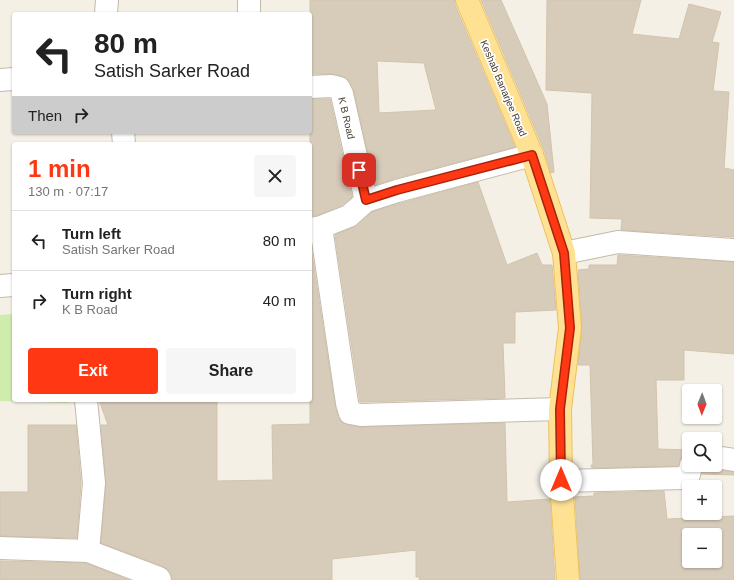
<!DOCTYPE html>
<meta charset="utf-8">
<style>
body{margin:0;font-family:Helvetica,sans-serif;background:#f6f6f6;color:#222;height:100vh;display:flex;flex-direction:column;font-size:15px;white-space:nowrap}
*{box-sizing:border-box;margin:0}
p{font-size:13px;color:#767676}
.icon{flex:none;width:22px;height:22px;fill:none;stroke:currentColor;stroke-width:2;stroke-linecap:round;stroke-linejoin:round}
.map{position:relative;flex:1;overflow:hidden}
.drawer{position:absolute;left:12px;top:142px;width:300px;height:260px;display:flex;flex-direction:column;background:#fff;border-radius:4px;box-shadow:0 1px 3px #0004}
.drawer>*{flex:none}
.guide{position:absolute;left:12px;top:12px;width:300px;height:122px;border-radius:4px;box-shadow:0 1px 3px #0004;background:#fff;color:#222;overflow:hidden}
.needle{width:26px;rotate:181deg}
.buttons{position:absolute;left:682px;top:384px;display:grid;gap:8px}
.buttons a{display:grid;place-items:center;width:40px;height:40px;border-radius:4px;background:#fff;box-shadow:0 1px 3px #0004;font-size:20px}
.pin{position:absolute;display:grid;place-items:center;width:34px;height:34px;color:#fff;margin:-17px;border-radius:8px;box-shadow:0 2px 6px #0006}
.me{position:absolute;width:44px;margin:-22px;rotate:0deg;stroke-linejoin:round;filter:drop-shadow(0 0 3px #0008)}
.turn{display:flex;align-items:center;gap:14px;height:84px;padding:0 16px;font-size:18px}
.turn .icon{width:52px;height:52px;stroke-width:2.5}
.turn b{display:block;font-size:28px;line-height:34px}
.then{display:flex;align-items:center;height:38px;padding:0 16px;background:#0003;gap:8px;font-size:15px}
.round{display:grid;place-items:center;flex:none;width:42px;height:42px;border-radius:4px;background:#f6f6f6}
.summary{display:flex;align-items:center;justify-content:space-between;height:68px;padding:0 16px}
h1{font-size:24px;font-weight:600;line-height:30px;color:#ff3712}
.primary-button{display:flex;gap:8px;margin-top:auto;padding:8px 16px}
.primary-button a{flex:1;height:46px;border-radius:4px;background:#ff3712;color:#fff;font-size:16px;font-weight:600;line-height:46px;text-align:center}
.primary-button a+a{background:#f6f6f6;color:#222}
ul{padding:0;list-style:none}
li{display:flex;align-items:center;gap:12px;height:60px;padding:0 16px;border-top:1px solid #e0e0e0}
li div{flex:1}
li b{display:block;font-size:15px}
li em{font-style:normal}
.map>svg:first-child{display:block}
</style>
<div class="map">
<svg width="734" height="580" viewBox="0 0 734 580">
<rect width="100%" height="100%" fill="#f4f0e6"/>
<path fill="#ceecab" d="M14,314V400H67L68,403L0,401V315Z"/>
<path fill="#d7ccba" stroke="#d2c4ad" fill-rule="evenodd" d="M310,0H455V5L515,147L394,179L375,185L354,91L350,82L347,78L334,74H310ZM377,61L424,63L436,110L379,113Z
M481,0H501L547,104L554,172L551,173L544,150Z
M547,0H641L632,34L679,39L689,4L721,12L712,42L719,43L713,91L729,92L724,168L734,170V237L621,230L622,219L590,218L592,93L546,90Z
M310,99H330L352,197L342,205L318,215L310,216Z
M478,182L507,265L537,253L542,265H552L556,310L515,312V343H503L505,398L360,402L335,235L357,226L372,212L401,203Z
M310,241L335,405L338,417L341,422L348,425L361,427L505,423L507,502L550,499L555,580H419L420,577H416V550L332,559V580H172L170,572L163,566L101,543L106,484L101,425H108L99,400H217V481L273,480L272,425L310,424Z
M618,255L734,262V354L684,350V380H656L658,449L689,450V453H687L681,457L678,466L592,468L591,465H593L590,365H578L582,327L578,270L589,269V265H617Z
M28,425H76L81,483L77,538L0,536V492H28Z
M703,465H706L707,467L713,469L734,472V475L702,474Z
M664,491L667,519L734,516V580H580L575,497L594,496V493ZM689,535H715V561H689Z
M0,561L86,563L129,580H0Z"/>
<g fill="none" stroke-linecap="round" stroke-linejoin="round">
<defs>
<path id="minor" d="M106,14L107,0
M249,14V0
M0,80L14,79
M310,87L331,86L339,88L342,94L366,201
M123,132L124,144
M321,227L347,403L350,413L361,415L560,409
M310,229L321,227L349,216L366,201L397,191L532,155
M564,253L618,242L734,250
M0,286L14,285
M715,457L734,460
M561,481L685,478L689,475L691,465
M0,548L88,551L94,483L86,400
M88,551L159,578L160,580"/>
<path id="major" d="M467,0L532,155L564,253L570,328L560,409L561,481L568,580"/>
</defs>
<use href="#minor" stroke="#c3bbaa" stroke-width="24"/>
<use href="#major" stroke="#edc25b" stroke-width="24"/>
<use href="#minor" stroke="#fff" stroke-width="22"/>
<use href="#major" stroke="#ffe194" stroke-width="22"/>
</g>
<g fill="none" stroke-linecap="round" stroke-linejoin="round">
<defs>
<path id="route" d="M359,170L366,200L397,190L532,155L564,253L570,328L560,409L561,480"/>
</defs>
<use href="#route" stroke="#a6240c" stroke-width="10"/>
<use href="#route" stroke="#ff3712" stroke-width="7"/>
</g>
<g text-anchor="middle" stroke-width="3.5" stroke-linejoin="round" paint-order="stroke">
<g font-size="10" fill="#474034" stroke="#fff">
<text transform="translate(504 88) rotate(67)" y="4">Keshab Banarjee Road</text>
<text transform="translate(347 118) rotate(77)" y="4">K B Road</text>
</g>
</g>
</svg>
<div class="buttons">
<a><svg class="needle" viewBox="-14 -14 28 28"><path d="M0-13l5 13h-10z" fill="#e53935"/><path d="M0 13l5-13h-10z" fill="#767676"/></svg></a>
<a><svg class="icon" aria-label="search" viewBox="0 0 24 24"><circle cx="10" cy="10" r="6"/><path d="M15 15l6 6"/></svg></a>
<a>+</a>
<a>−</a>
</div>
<div class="pin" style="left:359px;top:170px;background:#d93025"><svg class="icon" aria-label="arrive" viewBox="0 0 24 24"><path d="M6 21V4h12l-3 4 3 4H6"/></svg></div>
<svg class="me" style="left:561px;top:480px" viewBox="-20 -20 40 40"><circle r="19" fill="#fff"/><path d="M0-13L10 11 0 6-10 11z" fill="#ff3712"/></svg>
<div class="guide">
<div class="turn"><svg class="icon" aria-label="left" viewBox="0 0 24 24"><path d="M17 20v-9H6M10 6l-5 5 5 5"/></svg><div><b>80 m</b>Satish Sarker Road</div></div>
<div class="then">Then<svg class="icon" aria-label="right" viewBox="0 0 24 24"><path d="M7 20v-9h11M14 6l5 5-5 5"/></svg></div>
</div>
<section class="drawer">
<div class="summary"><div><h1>1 min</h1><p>130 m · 07:17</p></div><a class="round"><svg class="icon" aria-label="close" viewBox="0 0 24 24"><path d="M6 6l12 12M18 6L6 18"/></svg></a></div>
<ul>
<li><svg class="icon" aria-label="left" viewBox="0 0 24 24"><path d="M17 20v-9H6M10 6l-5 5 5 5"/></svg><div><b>Turn left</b><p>Satish Sarker Road</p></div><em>80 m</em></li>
<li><svg class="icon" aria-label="right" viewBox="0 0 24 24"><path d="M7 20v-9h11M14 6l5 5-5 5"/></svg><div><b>Turn right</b><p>K B Road</p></div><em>40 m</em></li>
</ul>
<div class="primary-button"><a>Exit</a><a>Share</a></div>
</section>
</div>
